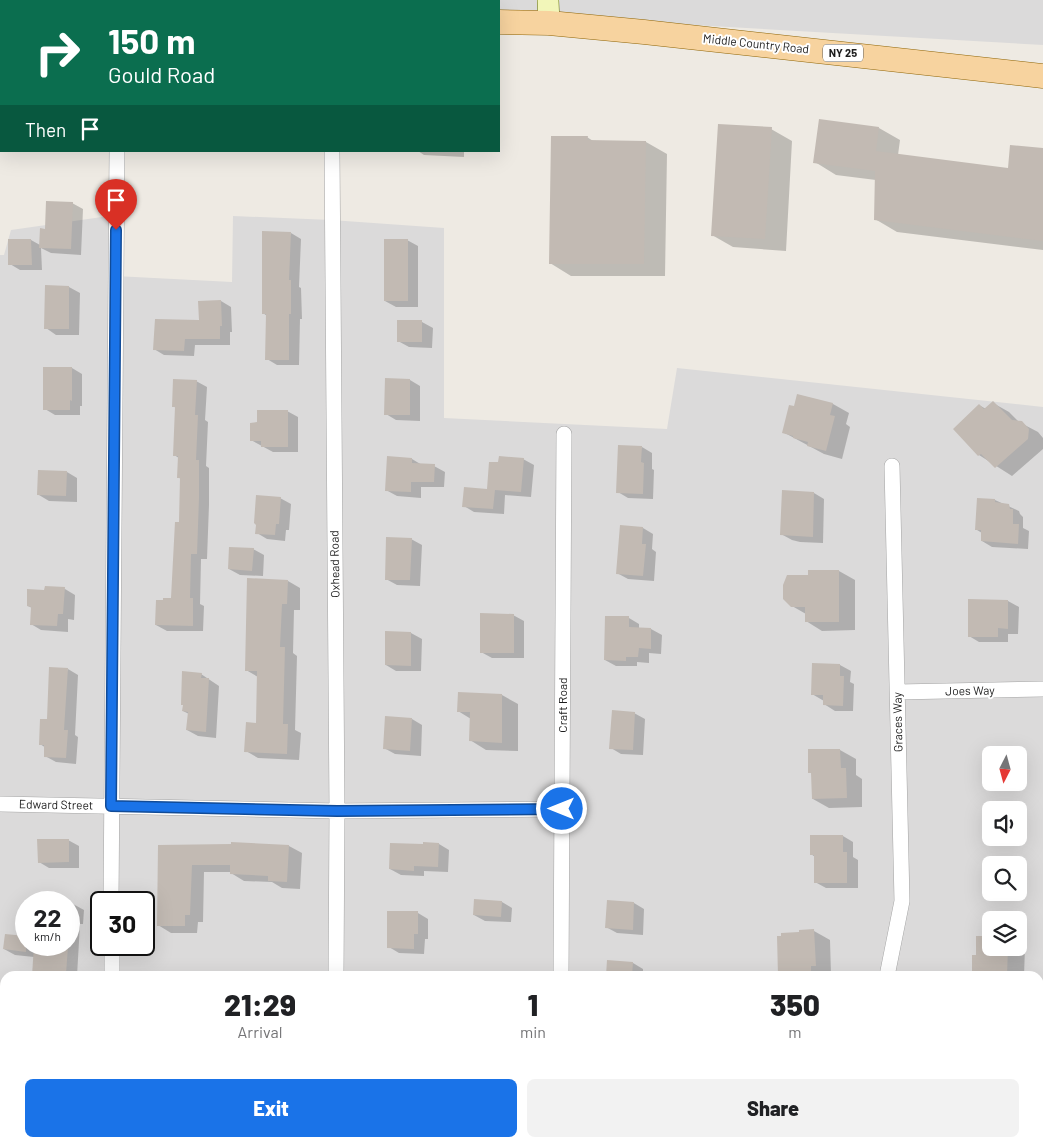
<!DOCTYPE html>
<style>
body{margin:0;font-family:Barlow,sans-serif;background:#f2f2f2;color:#202124;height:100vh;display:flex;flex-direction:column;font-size:19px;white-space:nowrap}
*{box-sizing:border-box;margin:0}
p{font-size:16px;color:#757577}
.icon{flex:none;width:28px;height:28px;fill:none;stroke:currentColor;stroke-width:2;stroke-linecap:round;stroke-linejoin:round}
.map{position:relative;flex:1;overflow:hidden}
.details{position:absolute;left:0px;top:971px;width:1044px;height:176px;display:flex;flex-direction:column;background:#fff;border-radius:15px 15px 0 0;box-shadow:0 5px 20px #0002}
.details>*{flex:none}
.banner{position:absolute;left:0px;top:0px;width:500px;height:152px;box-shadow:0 5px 20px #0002;background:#0b6e4f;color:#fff;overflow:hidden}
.needle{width:32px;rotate:186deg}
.buttons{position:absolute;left:982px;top:746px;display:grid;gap:10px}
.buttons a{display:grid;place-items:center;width:45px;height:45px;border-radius:8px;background:#fff;box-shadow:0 5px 20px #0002;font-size:25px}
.speed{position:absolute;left:15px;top:891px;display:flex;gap:10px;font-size:25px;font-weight:700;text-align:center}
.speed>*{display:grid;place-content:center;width:65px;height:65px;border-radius:50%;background:#fff;box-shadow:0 5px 20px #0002;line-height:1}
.speed small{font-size:12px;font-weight:400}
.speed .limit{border:2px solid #111;border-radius:8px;background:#fff;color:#111}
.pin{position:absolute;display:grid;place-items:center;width:42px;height:42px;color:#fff;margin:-51px -21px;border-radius:50% 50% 50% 0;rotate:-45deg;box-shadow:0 0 5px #0007}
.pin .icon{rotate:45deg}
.me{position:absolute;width:55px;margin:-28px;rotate:270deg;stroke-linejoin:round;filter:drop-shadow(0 0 4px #0008)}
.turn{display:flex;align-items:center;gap:18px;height:105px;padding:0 25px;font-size:22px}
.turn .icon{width:65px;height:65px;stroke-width:2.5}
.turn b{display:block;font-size:35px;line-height:42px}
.then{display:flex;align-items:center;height:48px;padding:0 25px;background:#0003;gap:10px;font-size:19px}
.eta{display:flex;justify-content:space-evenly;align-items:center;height:85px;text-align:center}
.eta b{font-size:30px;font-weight:800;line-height:35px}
.primary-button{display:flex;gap:10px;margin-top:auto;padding:10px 25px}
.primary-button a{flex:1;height:58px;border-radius:8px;background:#1a73e8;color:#fff;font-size:20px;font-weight:800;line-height:58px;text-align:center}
.primary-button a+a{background:#f2f2f2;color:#202124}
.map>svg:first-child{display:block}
</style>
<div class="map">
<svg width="1043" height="1147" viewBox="0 0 1043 1147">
<rect width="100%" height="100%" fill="#eeeae3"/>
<path fill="#dbdada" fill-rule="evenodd" d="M246,0H1043V45L499,14V1Z
M116,215L115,276L232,282L233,216L331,220L444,228V418L667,429L677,368L1043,407V1147H0V255H4L11,230ZM991,755H1019V782H991ZM991,810H1019V838H991ZM991,865H1019V892H991ZM26,902H69V945H26ZM101,902H144V945H101ZM991,920H1019V948H991ZM5,976H1039V1142H5Z"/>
<path fill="#0003" d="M0,51H1V134H0Z
M879,128L900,140L898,155L1009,169L1043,150V250L897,232L875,219L876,180L836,175L815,162Z
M771,129L792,141L786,251L733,247L712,235Z
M587,137L593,141L646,142L667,154L665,276H571L550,263Z
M418,151H464V157L424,155Z
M72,203L83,209L81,255L51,253L41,248L42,270H20L10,264L31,240L40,245L46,230Z
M291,233L301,239L299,287L301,288L302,319H300L299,365H277L267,359V316L263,313Z
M407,240L418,246V307H396L385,301Z
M46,287H69L80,293L79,335H56L46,328Z
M221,301L231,307L232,332H230V345H195L194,356L164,355L154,349L200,322L199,302Z
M398,321L422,322L433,328L432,348L409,347L398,341Z
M72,368L82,374V406H80V415H55L45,409Z
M410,380L420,386V421L396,420L386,414Z
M196,381L207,387L205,420L208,422L206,466L209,468V505L207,559H201L200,604L204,606L203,631H167L156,625L172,599L180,523L182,480L178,477L179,458L174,455L176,408L173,406Z
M798,395L833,404L849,413L846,424L850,427L842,459L824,454L783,432L795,408Z
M993,403L1009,412L1019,422L1038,432L1043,438V449L1012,476L979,455V405L986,409Z
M287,411L298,417V452H273L251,440L258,424Z
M642,447L652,453V469L654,470L653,499L628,498L618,492Z
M412,459L422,465L434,466L445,472L444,487H421V498L397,496L386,490Z
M523,459L534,465L531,497L505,495L504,514L474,512L464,506L488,490Z
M67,472L77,478V502L49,501L39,495Z
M814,493L824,499L823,543L800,542L792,540L781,534Z
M280,498L291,504L289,530H286L285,541L267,539L257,533Z
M995,500L1019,511L1020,514L1023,517V528L1029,531L1028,549L992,547L982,541V533L977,530Z
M621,526L643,528L653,534L652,549L656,552L654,581L628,579L617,573Z
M411,539L422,545L420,586L397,585L386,579Z
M253,549L264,555L263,576L240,575L229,569Z
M839,571L855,580V630L822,631L806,621V614L792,606L809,576Z
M288,581L300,588V610H294L293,653L297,656L295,730L301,733L299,760L258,758L246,751L257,724L258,677L246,670Z
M65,589L75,595L74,620L68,619V632L41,630L31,624L32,608L28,606L46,591Z
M970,600L1008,601L1019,607L1018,634H1008V642H979L969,636Z
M513,615L524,621V658H492L481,652Z
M629,618L639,624V629H651L662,635L661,654L649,653V663L637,662V666H616L605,660Z
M386,633H411L422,639L421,671H396L386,665Z
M813,664L840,665L851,671L850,682L854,684L853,711H835L824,704V701L812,694Z
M68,669L78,675L75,735L78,737L76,764L56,762L45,756L46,748L40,744Z
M201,674L219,686L216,738L198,736L187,730L189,714L183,711Z
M459,694L502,695L518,704V751L486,750L470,740L471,719L458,711Z
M634,713L645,719L643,755L621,754L611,748Z
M412,719L422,725L421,756L395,754L384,748Z
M840,750L856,759V775L862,779V807L829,808L813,799Z
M843,836L853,842V857L858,860V888H826L815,882V857L811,854Z
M68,840L79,846V868H49L39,862Z
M439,844L449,850L448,872L424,871V876L401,875L390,869Z
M159,846H289L302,853L300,889L282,888L272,882L244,881L231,873V872H204L203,922H198L197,933H171L158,925Z
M502,902L512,908L511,922L485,921L474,915Z
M69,903L73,904L84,910L83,924H80L77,976H33L34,957L15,955L4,949L6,935L26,937V945H69Z
M634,903L644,909L643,935L617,933L606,927Z
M418,913L428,919V939H425L424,954L399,953L389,947Z
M814,931L830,940L831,975H827V976H779L778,937Z
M978,937H991V948H1019V943L1025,947L1024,976H974V956H978Z
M633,963L643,969V976H604L605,974Z
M255,972L286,974L291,976H255Z
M489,1142H528L527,1147H489Z
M607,1142H656V1147H606Z"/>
<path fill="#c2bab3" d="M819,119L879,127L876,151L1008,168L1010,145L1043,148V241L874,220L875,171L813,163Z
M718,124L772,127L765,239L711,236Z
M551,136H588L587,140L646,141L644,264H549Z
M46,201L73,202L71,249L39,248L40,228L45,229Z
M262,231L291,232L289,280H291V314H289V360H265L266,314H262Z
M8,239H31L32,265H8Z
M384,239H408V301H384Z
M45,285L69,286V329H44Z
M221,300L222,326H220V339H185L184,351L153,350L155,319L199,320L198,301Z
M397,320H422V342H397Z
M43,367H72V401L70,400V410H43Z
M385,378L410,379V415H384Z
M173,379L197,380L195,415H198L196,460H199V498L197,554H191L190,598H193V626L155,625L156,600H163V598H171L175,522H179L180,478H177L178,456H173L175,407H172Z
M797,394L833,403L830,415L835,416L826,451L807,446L808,442L793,438V436L782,433L789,405L794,406Z
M993,401L1012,420L1022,421L1029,429L1028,439L995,468L981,454L978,456L953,429L979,404L984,409Z
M257,410H288V447H261V441H250V423L257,422Z
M618,445L642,446L641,462L644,463L643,494L616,493Z
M387,456L412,458V463L435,464L434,482H411V492L385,491Z
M499,456L524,458L521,492L495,490L493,509L462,507L464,487L487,489L489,462H498Z
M38,470L67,471L66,496L37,495Z
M782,490L814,492L813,537L780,535Z
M256,495L281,497L279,524H276L275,535L255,534L256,525L254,523Z
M977,498L995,499V502L1009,504L1010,509H1013V524H1019L1018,544L981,541V530H975Z
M620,525L643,527L642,544H646L643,576L616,574Z
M386,537L412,538L410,580H385Z
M229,547L254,548L252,571L228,569Z
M808,570H839V622H805V607H791L783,599V585L787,575H808Z
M247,578L288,580L287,604H282L280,647H285L283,724H288L287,754L244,752L246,722L256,723L257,671H245Z
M45,586L65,587L63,614H58L57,626L30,625L31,607L27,606V589L44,590Z
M968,599L1008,600V629L998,628V637H968Z
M480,613L514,614V653H480Z
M605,616H629V627L651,628V649L639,648L638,657H626V661L604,660Z
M385,631L411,632V666L385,665Z
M812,663L840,664V676H844L843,706L823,705V695H811Z
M49,667L68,668L64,730H68L66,758L44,757V745H39L40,719H47Z
M182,671L202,673L201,678H209L206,732L186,730L188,712L182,711L183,705H181Z
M458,692L502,694V743L469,741L470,712H457Z
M612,710L635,712L633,750L609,749Z
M385,716L412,718L410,751L383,749Z
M808,749H840L841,768H846L847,798L812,799L811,773H808Z
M810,835H843V852H847V883H814V855H810Z
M37,839H69V862L38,863Z
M231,842L289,845L287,882L268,881V876L230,874V865H192L190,915H185V926H157L158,845L231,844Z
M423,842L439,843L438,867L414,866V871L389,869L390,843L423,844Z
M474,899L502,901L501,917L473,915Z
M607,900L634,902L633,930L605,928Z
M387,911H418V934H414V949L387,948Z
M814,929L816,966H811V976H778L777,936H781V933L799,932V930Z
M5,934L26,936V952L3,949Z
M976,936H991V948H1008L1007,976H972V955H976Z
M34,945L68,947L66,974L57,973V976H32Z
M607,960L633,962L632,976H606Z"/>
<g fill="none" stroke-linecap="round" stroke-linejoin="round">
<defs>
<path id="street" d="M51,0V1
M275,0V1
M332,151L337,811L336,976
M898,692L1043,689
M0,804L337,811L562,809
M111,902L117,151
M112,945V976
M561,976L564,434
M887,976L902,901L892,466
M112,1142V1147
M889,1142V1147
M335,1147V1142
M560,1147V1142"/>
<path id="secondary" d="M548,0L549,23"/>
<path id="primary" d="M0,3H1
M499,22L549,23L644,32L1043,76"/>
</defs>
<use href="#street" stroke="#a4a4a4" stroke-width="16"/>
<use href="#secondary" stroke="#616e0a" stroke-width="22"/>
<use href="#primary" stroke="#8f6507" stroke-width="25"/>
<use href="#street" stroke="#fff" stroke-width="15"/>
<use href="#secondary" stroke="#f2f6b9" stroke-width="21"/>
<use href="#primary" stroke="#f7d39f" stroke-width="24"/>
</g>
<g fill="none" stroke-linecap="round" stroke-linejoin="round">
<defs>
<path id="route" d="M116,230L111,806L337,811L562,809"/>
</defs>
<use href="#route" stroke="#114b97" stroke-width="12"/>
<use href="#route" stroke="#1a73e8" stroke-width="9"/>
</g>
<g text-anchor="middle" stroke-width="4" stroke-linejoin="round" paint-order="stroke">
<rect fill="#fff" stroke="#616161" stroke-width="1" x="823" y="44.5" width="40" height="17" rx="4"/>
<g font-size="11" font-weight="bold" fill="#1d1d1d">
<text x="843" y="57">NY 25</text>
</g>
<g font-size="12" fill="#1d1d1d" stroke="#fff">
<text transform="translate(756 44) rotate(6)" y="4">Middle Country Road</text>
<text transform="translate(335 564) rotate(-91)" y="4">Oxhead Road</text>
<text transform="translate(970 691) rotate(-1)" y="4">Joes Way</text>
<text transform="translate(563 705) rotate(-90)" y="4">Craft Road</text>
<text transform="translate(898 722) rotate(-91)" y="4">Graces Way</text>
<text transform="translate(56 805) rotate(1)" y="4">Edward Street</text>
</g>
</g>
</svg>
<div class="buttons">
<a><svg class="needle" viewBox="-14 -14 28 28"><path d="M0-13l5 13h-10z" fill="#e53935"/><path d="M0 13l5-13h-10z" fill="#757577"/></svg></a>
<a><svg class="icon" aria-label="sound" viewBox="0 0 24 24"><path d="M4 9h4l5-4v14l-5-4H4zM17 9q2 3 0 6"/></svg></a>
<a><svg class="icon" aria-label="search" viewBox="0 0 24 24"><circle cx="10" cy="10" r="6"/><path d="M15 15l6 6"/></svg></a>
<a><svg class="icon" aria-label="layers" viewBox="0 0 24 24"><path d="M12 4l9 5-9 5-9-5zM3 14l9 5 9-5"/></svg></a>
</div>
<div class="speed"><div>22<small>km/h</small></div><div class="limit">30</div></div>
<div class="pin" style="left:116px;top:230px;background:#d93025"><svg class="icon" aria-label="arrive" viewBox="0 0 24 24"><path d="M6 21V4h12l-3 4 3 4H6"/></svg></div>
<svg class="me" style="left:562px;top:809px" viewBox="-20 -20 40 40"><circle r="17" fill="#1a73e8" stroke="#fff" stroke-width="3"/><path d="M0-11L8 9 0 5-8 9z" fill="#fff"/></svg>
<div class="banner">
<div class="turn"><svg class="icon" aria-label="right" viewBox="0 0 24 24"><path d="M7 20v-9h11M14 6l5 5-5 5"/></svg><div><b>150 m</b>Gould Road</div></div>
<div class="then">Then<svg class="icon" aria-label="arrive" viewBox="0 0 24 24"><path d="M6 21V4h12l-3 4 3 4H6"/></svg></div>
</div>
<section class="details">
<div class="eta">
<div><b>21:29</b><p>Arrival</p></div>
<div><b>1</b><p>min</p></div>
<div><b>350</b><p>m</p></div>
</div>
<div class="primary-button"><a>Exit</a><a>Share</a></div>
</section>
</div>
